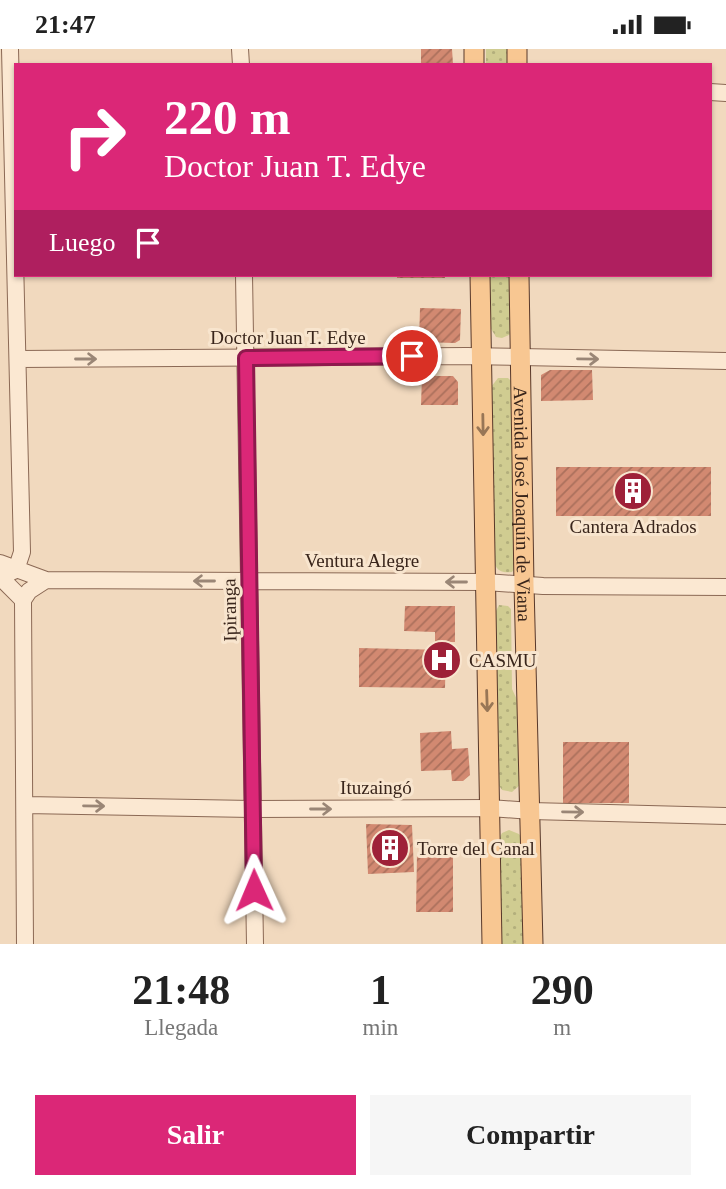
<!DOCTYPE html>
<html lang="es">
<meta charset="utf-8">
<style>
body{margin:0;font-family:Georgia,serif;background:#f6f6f6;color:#222;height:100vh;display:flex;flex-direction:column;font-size:26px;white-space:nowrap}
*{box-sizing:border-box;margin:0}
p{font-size:23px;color:#767676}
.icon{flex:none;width:38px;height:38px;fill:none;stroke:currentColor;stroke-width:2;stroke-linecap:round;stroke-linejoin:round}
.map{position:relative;height:895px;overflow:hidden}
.drawer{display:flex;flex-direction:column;background:#fff;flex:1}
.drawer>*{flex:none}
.guide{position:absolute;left:14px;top:14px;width:698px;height:214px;border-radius:0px;box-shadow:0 2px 5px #0004;background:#db2777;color:#fff;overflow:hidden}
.pin{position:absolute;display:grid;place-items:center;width:60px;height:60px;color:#fff;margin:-30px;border:4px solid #fff;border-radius:50%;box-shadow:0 2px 7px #0007}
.me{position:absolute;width:77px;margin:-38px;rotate:359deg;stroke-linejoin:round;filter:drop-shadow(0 0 5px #0008)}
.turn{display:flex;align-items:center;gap:24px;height:147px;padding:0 35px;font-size:32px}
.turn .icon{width:91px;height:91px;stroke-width:2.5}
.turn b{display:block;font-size:49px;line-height:60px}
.then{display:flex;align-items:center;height:66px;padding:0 35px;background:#0003;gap:14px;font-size:26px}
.eta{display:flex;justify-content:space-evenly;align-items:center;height:119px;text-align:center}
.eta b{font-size:42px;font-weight:600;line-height:49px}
.button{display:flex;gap:14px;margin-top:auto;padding:14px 35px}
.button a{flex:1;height:80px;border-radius:0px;background:#db2777;color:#fff;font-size:28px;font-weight:600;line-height:80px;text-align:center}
.button a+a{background:#f6f6f6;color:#222}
.status{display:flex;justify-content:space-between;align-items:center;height:49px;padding:0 35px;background:#fff;direction:ltr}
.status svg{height:19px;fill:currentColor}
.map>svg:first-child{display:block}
</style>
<div class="status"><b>21:47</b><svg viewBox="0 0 49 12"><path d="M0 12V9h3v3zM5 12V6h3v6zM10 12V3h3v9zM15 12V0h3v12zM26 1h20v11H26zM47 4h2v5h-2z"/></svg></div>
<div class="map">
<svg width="726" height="895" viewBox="0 0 726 895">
<defs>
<pattern id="grass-dots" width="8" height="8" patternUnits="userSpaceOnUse" patternTransform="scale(1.75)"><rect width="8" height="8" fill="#d0cc91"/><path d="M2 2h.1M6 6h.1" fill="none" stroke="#b3af7c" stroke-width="1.8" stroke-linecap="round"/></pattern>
<pattern id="building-hatch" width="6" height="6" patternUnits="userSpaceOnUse" patternTransform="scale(1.75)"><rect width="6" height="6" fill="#d28971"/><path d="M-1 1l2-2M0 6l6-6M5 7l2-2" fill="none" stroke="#ab705c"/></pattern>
</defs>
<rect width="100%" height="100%" fill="#f1d9be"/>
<path fill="url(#grass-dots)" d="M486,0H509L510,16H486Z
M489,226H512L511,285L502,289L496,288L490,278Z
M498,329H508L512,333L515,519L512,523C503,524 498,523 494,514L491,338Z
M499,556L508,557L511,560L512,640L520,657L521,735L512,743L502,741L498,735L495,564Z
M509,781L519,785L522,789L524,895H500L498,792L502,784Z"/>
<path fill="url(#building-hatch)" d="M421,0H452L453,15L421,16Z
M397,226H445V229H397Z
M420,259L461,260L460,291L455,294L419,293Z
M550,321H592L593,351L541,352V326Z
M422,327H453L458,333V356H421Z
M556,418H711V467H556Z
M405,557H455V593H435V583L404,582Z
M359,599L446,601L445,639L359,638Z
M451,682L452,700L468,699L470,726L463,732H452L451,721L421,722L420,684Z
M563,693H629V754H563Z
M366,775L412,776L414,823L368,825Z
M417,804H453V863H416Z"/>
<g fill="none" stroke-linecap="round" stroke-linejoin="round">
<defs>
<path id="minor" d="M240,0L241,16
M710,43L726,44
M244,226L255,895
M18,310L467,307L726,312
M0,514L46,531L485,533L543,537L726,538
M9,524L16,521L22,503L10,0
M0,528L23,551
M25,756L252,760L490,759L531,762L726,767
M25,895L23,551L29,542L46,531"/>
<g id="major">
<path d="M474,0V16"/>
<path d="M517,0V16"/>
<path d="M480,226L492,895"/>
<path id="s1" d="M519,226L524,536L533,895"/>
</g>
</defs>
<use href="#minor" stroke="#8b6955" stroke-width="18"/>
<use href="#major" stroke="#58382a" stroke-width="21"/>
<use href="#minor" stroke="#fbe8d2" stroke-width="16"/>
<use href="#major" stroke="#f8c792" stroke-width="19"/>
</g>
<defs><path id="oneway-shaft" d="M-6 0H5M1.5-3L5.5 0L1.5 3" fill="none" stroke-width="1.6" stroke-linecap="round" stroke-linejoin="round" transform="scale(1.75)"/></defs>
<g stroke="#9a8676">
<use href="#oneway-shaft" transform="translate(86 310)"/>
<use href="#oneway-shaft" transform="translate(588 310) rotate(1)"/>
<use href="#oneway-shaft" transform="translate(204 532) rotate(-180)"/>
<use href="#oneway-shaft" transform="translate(456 533) rotate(-180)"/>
<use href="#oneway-shaft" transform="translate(94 757) rotate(1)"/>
<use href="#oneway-shaft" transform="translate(321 760)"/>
<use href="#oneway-shaft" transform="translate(573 763) rotate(1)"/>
</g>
<g stroke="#987656">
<use href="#oneway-shaft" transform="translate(483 376) rotate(89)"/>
<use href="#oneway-shaft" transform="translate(487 652) rotate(88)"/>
</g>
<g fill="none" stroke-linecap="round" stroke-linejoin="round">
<defs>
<path id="route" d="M254,841L246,309L412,307"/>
</defs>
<use href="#route" stroke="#8e194d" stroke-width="18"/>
<use href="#route" stroke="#db2777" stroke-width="12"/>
</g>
<defs>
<symbol id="building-disc" viewBox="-11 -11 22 22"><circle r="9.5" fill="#9e2138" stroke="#f8e5ce"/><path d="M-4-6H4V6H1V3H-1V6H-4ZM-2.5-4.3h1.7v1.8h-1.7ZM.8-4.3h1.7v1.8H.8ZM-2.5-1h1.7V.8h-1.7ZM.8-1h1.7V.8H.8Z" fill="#fff"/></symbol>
<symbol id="hospital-disc" viewBox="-11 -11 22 22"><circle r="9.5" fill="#9e2138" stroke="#f8e5ce"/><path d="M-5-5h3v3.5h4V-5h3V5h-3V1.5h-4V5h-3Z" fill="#fff"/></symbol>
</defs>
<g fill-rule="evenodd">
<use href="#building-disc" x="611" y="420" width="44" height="44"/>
<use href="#hospital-disc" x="420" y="589" width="44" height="44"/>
<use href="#building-disc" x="368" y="777" width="44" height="44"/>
</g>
<g text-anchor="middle" stroke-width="6" stroke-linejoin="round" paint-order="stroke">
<g font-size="19" fill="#39251b" stroke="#f8e5ce">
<text x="288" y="295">Doctor Juan T. Edye</text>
<text dy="7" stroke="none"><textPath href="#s1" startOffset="229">Avenida José Joaquín de Viana</textPath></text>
<text x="362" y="518">Ventura Alegre</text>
<text transform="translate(229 561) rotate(-91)" y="7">Ipiranga</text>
<text x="376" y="745">Ituzaingó</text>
</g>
<g font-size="19" fill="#39251b" stroke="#f8e5ce" text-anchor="start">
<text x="633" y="484" text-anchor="middle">Cantera Adrados</text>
<text x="469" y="618">CASMU</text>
<text x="417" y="806">Torre del Canal</text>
</g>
</g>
</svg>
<div class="pin" style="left:412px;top:307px;background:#d93025"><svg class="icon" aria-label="arrive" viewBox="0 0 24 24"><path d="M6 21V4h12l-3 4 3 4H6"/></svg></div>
<svg class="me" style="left:254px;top:841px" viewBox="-20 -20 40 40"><path d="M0-17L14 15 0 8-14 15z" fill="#db2777" stroke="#fff" stroke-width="4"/></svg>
<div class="guide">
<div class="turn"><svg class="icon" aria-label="right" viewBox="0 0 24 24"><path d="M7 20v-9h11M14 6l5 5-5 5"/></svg><div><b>220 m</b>Doctor Juan T. Edye</div></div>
<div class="then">Luego<svg class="icon" aria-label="arrive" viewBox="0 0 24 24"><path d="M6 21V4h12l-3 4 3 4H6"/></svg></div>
</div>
</div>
<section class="drawer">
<div class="eta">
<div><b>21:48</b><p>Llegada</p></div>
<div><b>1</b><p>min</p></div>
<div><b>290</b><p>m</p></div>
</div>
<div class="button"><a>Salir</a><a>Compartir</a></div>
</section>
